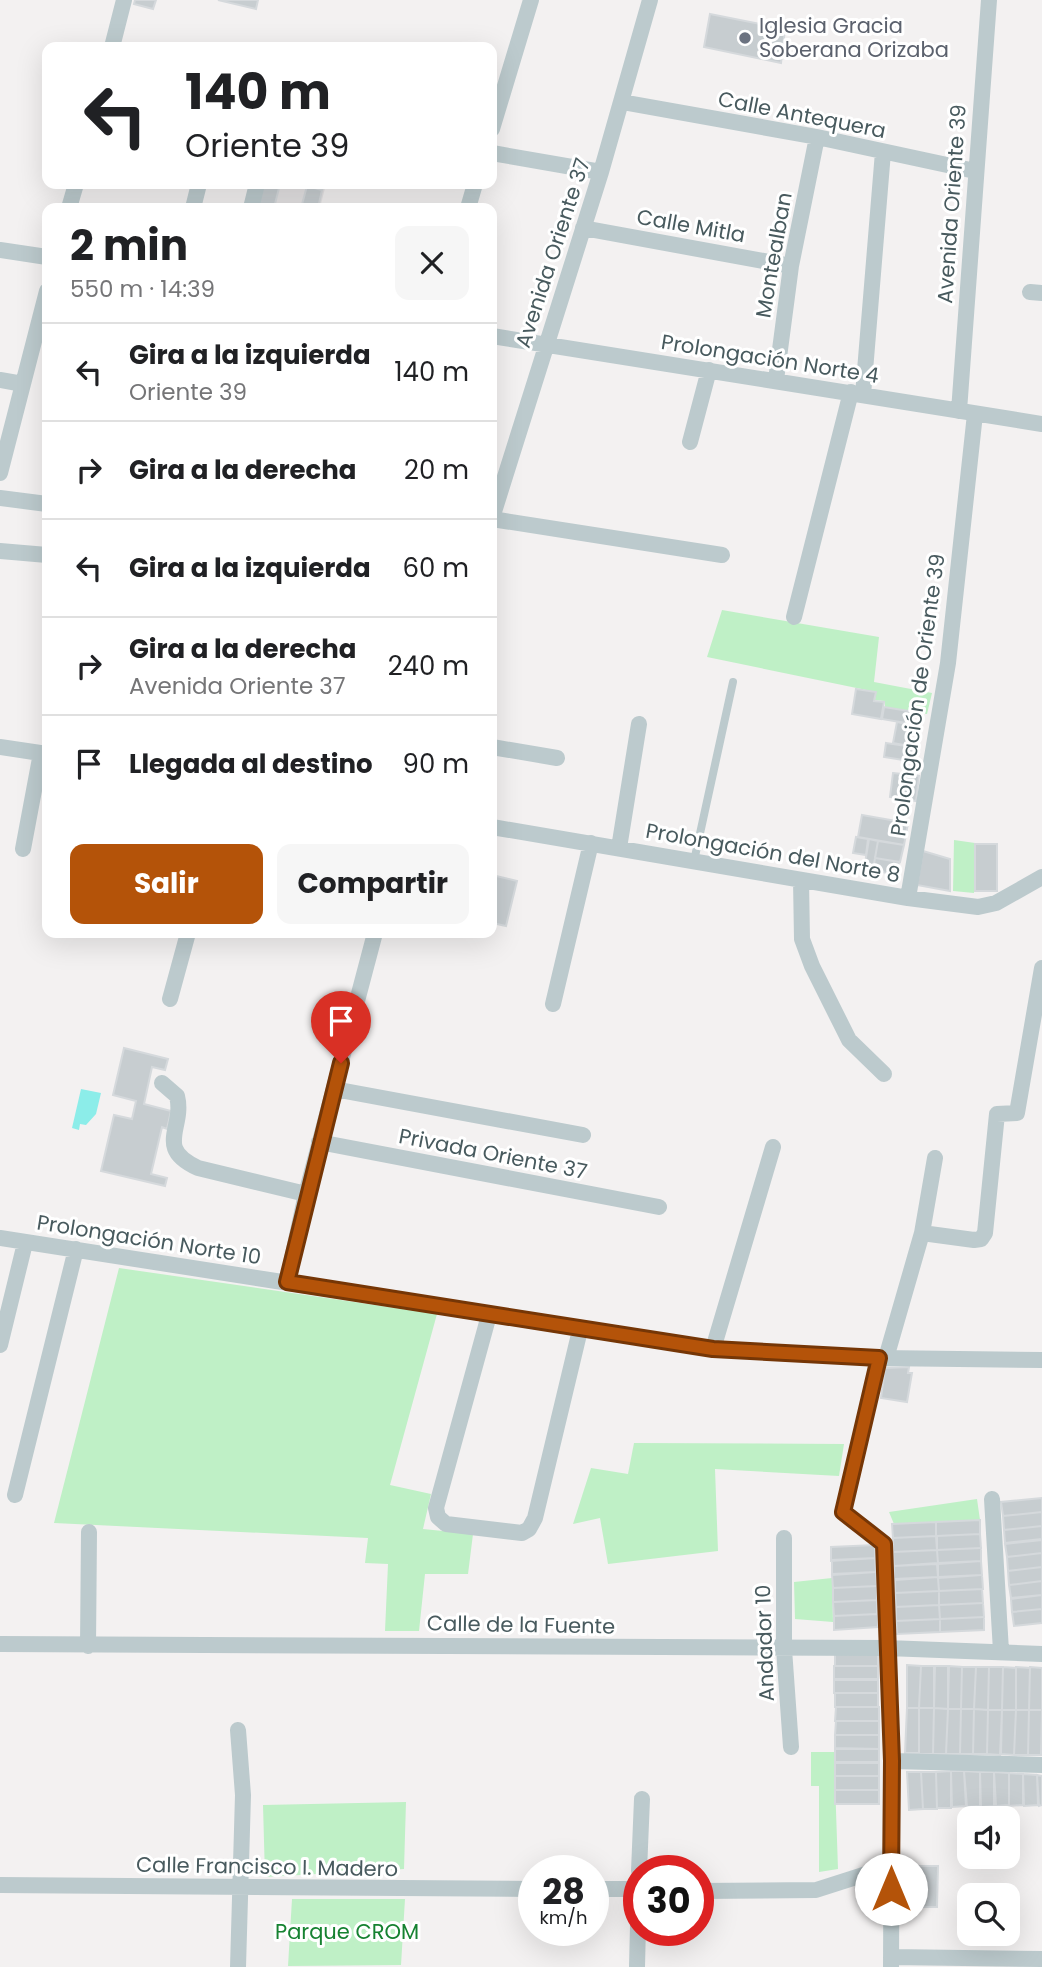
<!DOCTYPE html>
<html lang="es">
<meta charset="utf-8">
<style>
body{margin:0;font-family:Poppins,sans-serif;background:#f6f6f6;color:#202124;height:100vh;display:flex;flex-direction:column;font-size:26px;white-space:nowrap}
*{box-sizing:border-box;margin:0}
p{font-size:23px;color:#757577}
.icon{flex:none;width:38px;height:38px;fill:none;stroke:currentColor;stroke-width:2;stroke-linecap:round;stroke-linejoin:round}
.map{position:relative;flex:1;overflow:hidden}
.sheet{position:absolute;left:42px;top:203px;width:455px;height:735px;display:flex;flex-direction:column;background:#fff;border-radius:14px;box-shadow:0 7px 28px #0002}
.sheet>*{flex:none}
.hud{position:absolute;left:42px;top:42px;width:455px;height:147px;border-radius:14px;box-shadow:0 7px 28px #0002;background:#fff;color:#202124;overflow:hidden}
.buttons{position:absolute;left:957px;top:1806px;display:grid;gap:14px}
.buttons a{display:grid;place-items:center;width:63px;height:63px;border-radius:14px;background:#fff;box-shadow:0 7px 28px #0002;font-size:35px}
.speed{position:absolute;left:518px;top:1855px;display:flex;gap:14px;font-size:35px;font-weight:700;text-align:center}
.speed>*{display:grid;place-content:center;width:91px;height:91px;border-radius:50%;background:#fff;box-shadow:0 7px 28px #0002;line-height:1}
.speed small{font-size:18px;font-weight:400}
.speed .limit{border:10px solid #d22;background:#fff;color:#111}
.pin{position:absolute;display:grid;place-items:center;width:60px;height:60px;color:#fff;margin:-72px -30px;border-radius:50% 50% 50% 0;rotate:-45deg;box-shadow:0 0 7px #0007}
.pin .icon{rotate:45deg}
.me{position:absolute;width:77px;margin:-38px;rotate:0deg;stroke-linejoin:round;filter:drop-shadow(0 0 5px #0008)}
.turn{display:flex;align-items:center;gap:24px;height:147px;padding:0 28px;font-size:32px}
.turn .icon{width:91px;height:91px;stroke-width:2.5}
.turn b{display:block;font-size:49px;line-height:60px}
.round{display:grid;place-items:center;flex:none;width:74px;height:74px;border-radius:14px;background:#f6f6f6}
.overview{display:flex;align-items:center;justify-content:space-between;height:119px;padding:0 28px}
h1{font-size:42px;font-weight:700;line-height:52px}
.primary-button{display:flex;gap:14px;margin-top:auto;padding:14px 28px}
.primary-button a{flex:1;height:80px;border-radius:14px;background:#b45309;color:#fff;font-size:28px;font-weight:700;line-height:80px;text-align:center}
.primary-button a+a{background:#f6f6f6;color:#202124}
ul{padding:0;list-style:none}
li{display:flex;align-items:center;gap:21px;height:98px;padding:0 28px;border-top:2px solid #e0e0e0}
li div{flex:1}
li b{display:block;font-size:26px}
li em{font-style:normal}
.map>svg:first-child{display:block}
</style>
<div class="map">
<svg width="1042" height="1967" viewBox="0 0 1042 1967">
<rect width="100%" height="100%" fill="#f3f1f1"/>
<path fill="#e4e2e3" d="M260,184H311L325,188L320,208H254Z"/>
<path fill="#bff0c6" d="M722,610L879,637L874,682L932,693L927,714L885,707V701L875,700L876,692L707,657Z
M954,840L975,843L974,893L953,891Z
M119,1268L437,1314L390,1485L431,1494L423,1529L473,1534L468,1574H425L419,1631H385L388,1564L365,1563L368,1538L54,1523Z
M634,1443L844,1444L839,1476L715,1469L718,1551L608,1564L600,1518L573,1524L591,1468L628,1474Z
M977,1499L980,1520L894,1524L889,1512Z
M832,1578L833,1622L795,1619L794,1582Z
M811,1752H834L838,1869L819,1872V1786H811Z
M406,1802L404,1869L265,1877L263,1805Z
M292,1899H405L401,1965L288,1966Z"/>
<path fill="#8cede9" d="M81,1089L101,1093L96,1114L86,1125L80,1124L79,1130L72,1128Z"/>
<path fill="#c7cdd0" stroke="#d5d9dc" stroke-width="2" d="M135,0H156L153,9L134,4Z
M218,0H258L256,9Z
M710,14L785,29L781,63L704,47Z
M263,184H280L274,208H257Z
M307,186L322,190L318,208H301Z
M856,689L876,692L874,701L884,702L881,719L852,714Z
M884,707L915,712L912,724L882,719Z
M897,722L912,725L909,746L893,743Z
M886,743L913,747L910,761L884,757Z
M893,773L919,776L916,801L890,797Z
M862,815L908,823L904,845L858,837Z
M856,837L868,839L866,855L853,853Z
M869,839L878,841L873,870L864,869Z
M878,841L904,845L900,862L875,858Z
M975,844H997V891H975Z
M923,851L950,859V891L917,885Z
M875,858L899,862L896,875L873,870Z
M492,875L517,881L506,926L492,923Z
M124,1048L168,1059L165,1070L152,1067L144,1104L171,1111L167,1129L162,1127L151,1174L167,1178L165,1186L101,1171L114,1115L132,1119L136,1101L113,1095Z
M909,1367L908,1373H912L907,1402L881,1398L885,1368Z
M1042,1498V1512L1003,1516L1001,1502Z
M1042,1512V1526L1004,1530L1003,1516Z
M980,1520V1534L936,1536V1522Z
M936,1522V1536L893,1538L892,1524Z
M1042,1526V1539L1005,1543L1004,1530Z
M980,1534L981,1548L937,1550V1536Z
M936,1536L937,1550L893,1552V1538Z
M1042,1540V1553L1007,1557L1005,1544Z
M875,1545V1558L831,1561V1547Z
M981,1548V1561L938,1563L937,1550Z
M937,1550L938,1563L894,1566L893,1552Z
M1042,1553V1567L1008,1571L1007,1557Z
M875,1558L876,1572L832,1574V1560Z
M981,1561L982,1575L938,1577V1564Z
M937,1564L938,1577L894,1579V1566Z
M1042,1567V1581L1009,1585L1008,1571Z
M876,1572L877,1586L833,1588L832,1575Z
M982,1575L983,1589L939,1591L938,1578Z
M938,1577L939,1591L895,1593V1580Z
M1042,1581V1595L1011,1598L1009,1585Z
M877,1586V1600L833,1602V1588Z
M982,1589L983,1603L939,1605V1591Z
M939,1591V1605L896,1607L895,1593Z
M1042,1595V1609L1012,1612L1011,1599Z
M877,1600V1614L834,1616L833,1602Z
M983,1603L984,1617L940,1619L939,1605Z
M939,1605L940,1619L896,1621V1607Z
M1042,1609V1623L1014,1626L1012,1612Z
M878,1614V1627L834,1630V1616Z
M984,1617V1630L940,1632V1619Z
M940,1619V1632L897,1634L896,1621Z
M835,1652H878V1666H835Z
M907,1665L921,1666L919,1708H907Z
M834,1666H878V1679H834Z
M921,1666H934V1708H919Z
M935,1666H948V1709L934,1708Z
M949,1666L962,1667L961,1709H948Z
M962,1667H976L974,1709H961Z
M976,1667H989L988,1710L974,1709Z
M989,1667H1003L1002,1710H988Z
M1003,1667L1016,1668V1710H1002Z
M1016,1667L1030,1668L1029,1710H1016Z
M1030,1667L1042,1668V1710H1029Z
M834,1680H878V1693H834Z
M835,1693H878V1707H835Z
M836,1707H879V1721H835Z
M907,1708H919V1753H905Z
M919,1708H934L933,1754H919Z
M934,1708L948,1709L946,1754H933Z
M948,1709H961L960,1754H946Z
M961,1709H974L973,1754H960Z
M974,1709L988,1710L987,1754H973Z
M988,1710H1002L1000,1755L987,1754Z
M1002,1710H1016L1014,1755L1001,1754Z
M1016,1710H1029L1028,1755H1014Z
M1029,1710H1042L1041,1755H1028Z
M836,1721H879V1735H835Z
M835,1735H879V1749L835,1748Z
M835,1749H879V1762H835Z
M835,1763H879V1776H835Z
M951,1771H964L966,1806L952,1807Z
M951,1771V1808H937L936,1772Z
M964,1771L980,1772V1806L967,1807Z
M907,1772H921L923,1809L909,1810Z
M921,1772H936L937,1809H923Z
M980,1772H994V1806L981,1807Z
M994,1772L1009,1773V1805L996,1806Z
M1009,1773L1023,1774V1805L1009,1806Z
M1023,1774L1037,1775L1038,1805L1024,1806Z
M1037,1775L1042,1776V1805L1039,1806Z
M835,1776H879V1790H835Z
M835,1790H879V1804H835Z
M903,1866H938L937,1907H902Z"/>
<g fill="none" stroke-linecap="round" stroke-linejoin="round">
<path stroke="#bccacd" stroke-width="8" d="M694,861L733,682"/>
<path stroke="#bccacd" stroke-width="16" d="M112,47L124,0
M622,102L817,137L975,171
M492,129L531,0
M492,153L601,172
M69,208L76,184
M193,208L199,184
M251,208L257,184
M468,208L475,184
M583,228L791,266
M0,250L47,257
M1030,292L1042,293
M492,336L1042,424
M0,380L23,384
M776,380L791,266L817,137
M863,395L883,152
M959,411L989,0
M690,442L709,370
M0,473L47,291
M0,498L47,504
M492,518L601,172L650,0
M492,519L722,555
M0,551L47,555
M794,617L851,392
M0,747L47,754
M492,747L557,758
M492,827L908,898L978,907L996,903L1042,877
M619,848L639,724
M23,849L41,753
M801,880L802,939L812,966L849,1040L884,1074
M908,898L948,663L975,414
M170,999L188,933
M553,1004L591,843
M162,1083L177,1096C185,1128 154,1148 198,1168L306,1194
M334,1089L583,1135
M319,1142L659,1207
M922,1233L974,1240L981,1239L985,1233L997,1114L1017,1113L1042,968
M0,1238L713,1349L879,1358L1042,1360
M287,1282L306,1194L375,933
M489,1315L436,1508L438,1517L446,1524L522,1533L529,1529L535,1518L580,1330
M0,1345L25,1243
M713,1349L773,1147
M879,1358L843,1512L884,1544L892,1761L891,1967
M886,1358L922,1233L935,1158
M15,1495L76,1249
M992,1499L1001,1651
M784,1538V1649L791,1747
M0,1644L887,1648L1042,1654
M88,1646L89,1532
M238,1730L243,1795L238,1967
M892,1761L1042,1765
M639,1871L642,1799
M0,1885L534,1889
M593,1889H639
M698,1891L816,1890L891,1866
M891,1957L1042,1959
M637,1967L639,1884"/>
</g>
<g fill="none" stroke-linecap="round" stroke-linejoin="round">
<defs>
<path id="route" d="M341,1063L287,1282L713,1349L879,1358L843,1512L884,1544L892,1761L891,1889"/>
</defs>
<use href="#route" stroke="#753606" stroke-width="18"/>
<use href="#route" stroke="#b45309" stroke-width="12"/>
</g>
<circle fill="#6b7280" stroke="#fff" stroke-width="2.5" cx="745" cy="38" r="7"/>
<g text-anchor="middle" stroke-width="6" stroke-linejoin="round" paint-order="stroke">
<g font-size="21" fill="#5b616d" stroke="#fff" text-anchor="start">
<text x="759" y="33">Iglesia Gracia<tspan x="759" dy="24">Soberana Orizaba</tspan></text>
</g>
<g font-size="21" fill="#485a5e" stroke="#fff">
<text transform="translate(802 115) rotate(11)" y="7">Calle Antequera</text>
<text transform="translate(952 204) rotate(-86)" y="7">Avenida Oriente 39</text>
<text transform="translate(691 226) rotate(10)" y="7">Calle Mitla</text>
<text transform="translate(553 253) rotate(-72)" y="7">Avenida Oriente 37</text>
<text transform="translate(774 255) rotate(-80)" y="7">Montealban</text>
<text transform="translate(770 359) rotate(9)" y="7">Prolongación Norte 4</text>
<text transform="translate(918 695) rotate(-82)" y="7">Prolongación de Oriente 39</text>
<text transform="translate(773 853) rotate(10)" y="7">Prolongación del Norte 8</text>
<text transform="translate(493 1154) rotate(11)" y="7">Privada Oriente 37</text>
<text transform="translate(149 1240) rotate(9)" y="7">Prolongación Norte 10</text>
<text transform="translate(521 1625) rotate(1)" y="7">Calle de la Fuente</text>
<text transform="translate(765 1643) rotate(-92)" y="7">Andador 10</text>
<text transform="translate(267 1867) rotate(1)" y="7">Calle Francisco I. Madero</text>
</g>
<g font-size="21" fill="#168231" stroke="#fff">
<text x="347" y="1939">Parque CROM</text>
</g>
</g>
</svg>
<div class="buttons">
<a><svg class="icon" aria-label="sound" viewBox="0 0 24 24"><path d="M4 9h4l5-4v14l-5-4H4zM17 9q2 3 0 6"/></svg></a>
<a><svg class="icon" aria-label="search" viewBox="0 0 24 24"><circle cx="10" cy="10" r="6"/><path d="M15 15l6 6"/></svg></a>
</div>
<div class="speed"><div>28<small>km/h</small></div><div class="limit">30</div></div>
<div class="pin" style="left:341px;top:1063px;background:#d93025"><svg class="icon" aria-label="arrive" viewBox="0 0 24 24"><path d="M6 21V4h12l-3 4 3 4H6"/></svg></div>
<svg class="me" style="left:891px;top:1889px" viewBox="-20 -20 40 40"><circle r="19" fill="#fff"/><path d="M0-13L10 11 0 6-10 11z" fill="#b45309"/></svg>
<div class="hud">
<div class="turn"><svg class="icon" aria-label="left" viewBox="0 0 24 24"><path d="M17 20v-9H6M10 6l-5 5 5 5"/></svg><div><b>140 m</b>Oriente 39</div></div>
</div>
<section class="sheet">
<div class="overview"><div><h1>2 min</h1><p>550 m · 14:39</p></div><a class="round"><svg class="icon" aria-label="close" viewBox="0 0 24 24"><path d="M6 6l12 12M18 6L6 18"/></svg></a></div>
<ul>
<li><svg class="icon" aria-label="left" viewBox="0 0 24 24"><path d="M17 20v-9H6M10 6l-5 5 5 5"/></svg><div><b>Gira a la izquierda</b><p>Oriente 39</p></div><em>140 m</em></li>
<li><svg class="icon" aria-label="right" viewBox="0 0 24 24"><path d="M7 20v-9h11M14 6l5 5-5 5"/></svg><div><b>Gira a la derecha</b></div><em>20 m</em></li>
<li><svg class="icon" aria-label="left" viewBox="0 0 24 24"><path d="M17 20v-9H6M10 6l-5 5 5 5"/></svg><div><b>Gira a la izquierda</b></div><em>60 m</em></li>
<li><svg class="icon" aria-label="right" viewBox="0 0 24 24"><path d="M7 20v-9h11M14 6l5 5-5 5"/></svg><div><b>Gira a la derecha</b><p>Avenida Oriente 37</p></div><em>240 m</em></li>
<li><svg class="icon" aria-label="arrive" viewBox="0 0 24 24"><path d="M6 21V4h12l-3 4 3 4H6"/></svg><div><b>Llegada al destino</b></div><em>90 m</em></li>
</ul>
<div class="primary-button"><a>Salir</a><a>Compartir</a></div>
</section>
</div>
